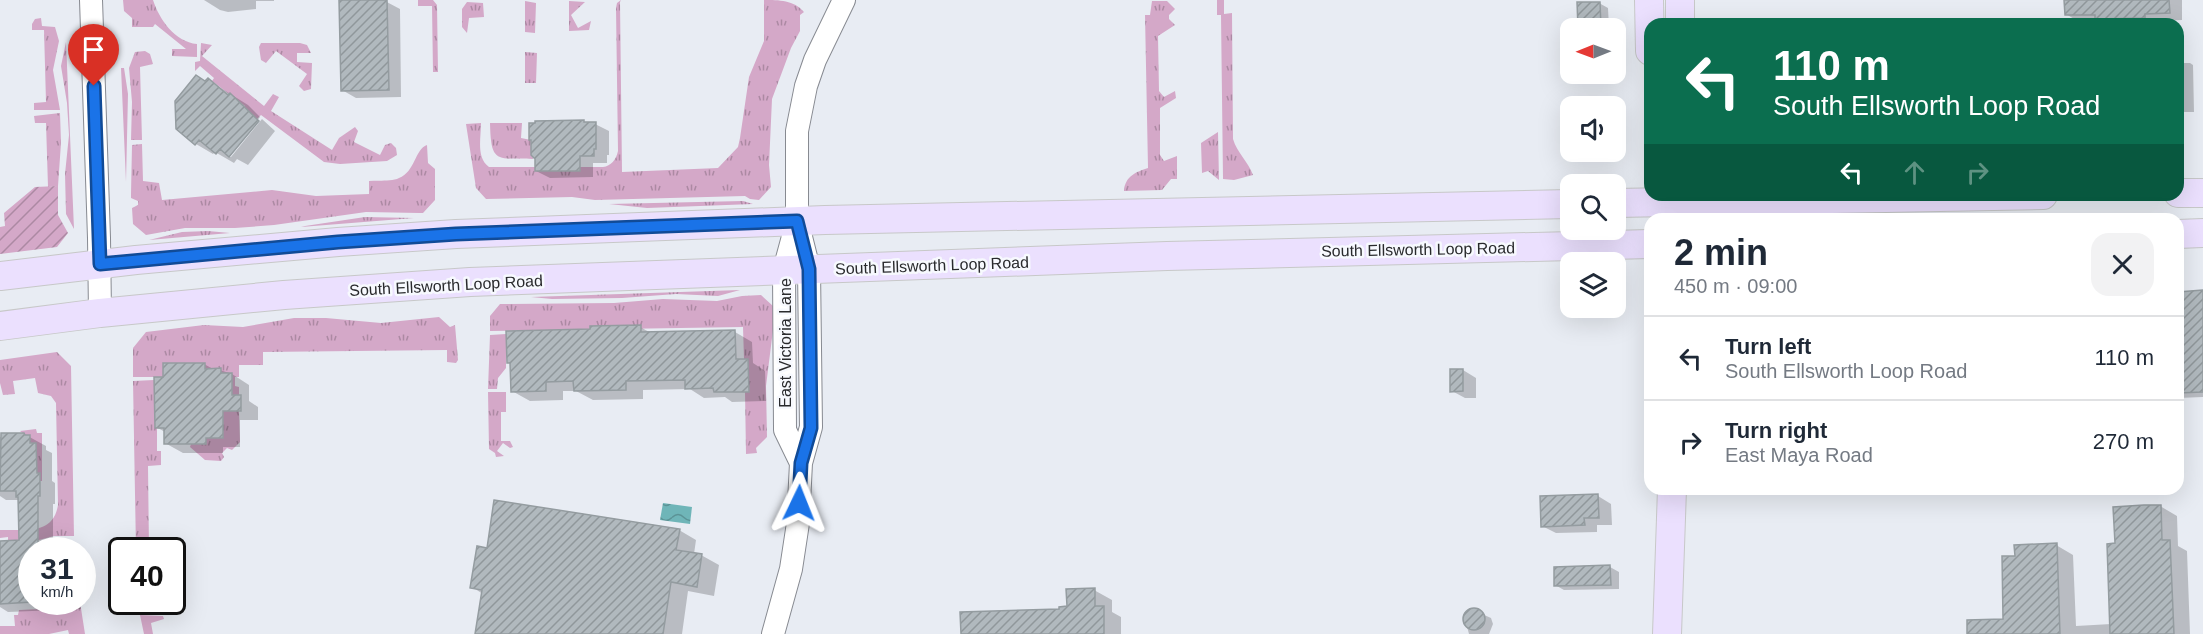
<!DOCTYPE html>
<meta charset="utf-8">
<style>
body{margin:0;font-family:Helvetica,sans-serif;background:#f2f2f3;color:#1f2937;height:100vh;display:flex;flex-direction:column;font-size:22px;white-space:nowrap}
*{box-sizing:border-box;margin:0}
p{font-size:20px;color:#747a83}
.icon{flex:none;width:33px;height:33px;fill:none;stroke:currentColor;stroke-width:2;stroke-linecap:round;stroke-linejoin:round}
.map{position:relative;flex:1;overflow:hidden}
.panel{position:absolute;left:1644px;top:213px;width:540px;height:282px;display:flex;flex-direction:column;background:#fff;border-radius:18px;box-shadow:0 6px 24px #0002}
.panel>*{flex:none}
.hud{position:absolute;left:1644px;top:18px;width:540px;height:183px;border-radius:18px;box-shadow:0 6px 24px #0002;background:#0b6e4f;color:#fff;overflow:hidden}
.needle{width:39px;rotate:269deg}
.tools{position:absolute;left:1560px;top:18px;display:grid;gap:12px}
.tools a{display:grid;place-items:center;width:66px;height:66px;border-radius:12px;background:#fff;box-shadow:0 6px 24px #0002;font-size:30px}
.speed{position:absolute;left:18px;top:537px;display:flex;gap:12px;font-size:30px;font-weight:700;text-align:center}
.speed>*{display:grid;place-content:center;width:78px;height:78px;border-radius:50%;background:#fff;box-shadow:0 6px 24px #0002;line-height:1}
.speed small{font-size:15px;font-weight:400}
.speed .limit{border:3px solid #111;border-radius:9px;background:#fff;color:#111}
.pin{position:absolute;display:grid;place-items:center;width:51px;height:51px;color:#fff;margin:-62px -26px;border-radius:50% 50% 50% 0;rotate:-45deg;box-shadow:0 0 6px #0007}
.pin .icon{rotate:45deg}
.me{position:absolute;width:66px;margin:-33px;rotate:2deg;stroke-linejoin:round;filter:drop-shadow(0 0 4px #0008)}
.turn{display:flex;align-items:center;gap:21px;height:126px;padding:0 30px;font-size:27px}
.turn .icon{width:78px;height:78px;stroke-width:2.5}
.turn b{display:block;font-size:42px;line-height:51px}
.lanes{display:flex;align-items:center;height:57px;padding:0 30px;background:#0003;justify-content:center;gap:30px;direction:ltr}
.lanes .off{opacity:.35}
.round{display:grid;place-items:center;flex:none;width:63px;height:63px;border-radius:18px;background:#f2f2f3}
.overview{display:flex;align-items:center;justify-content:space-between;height:102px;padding:0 30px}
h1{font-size:36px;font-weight:700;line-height:45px}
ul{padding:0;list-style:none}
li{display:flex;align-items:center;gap:18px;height:84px;padding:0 30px;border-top:2px solid #e0e1e3}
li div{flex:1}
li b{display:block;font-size:22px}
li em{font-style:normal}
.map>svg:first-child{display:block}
</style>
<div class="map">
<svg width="2203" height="634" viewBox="0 0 2203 634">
<defs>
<pattern id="grass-tufts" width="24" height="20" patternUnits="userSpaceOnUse" patternTransform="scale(1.5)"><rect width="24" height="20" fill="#d4a8c8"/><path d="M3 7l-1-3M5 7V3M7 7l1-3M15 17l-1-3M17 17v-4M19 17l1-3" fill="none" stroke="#ac89a3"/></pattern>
<pattern id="garden-furrows" width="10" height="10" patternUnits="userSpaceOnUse" patternTransform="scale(1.5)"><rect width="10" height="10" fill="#d4a8c8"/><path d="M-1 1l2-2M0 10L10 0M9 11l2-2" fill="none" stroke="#ac89a3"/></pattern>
<pattern id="water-waves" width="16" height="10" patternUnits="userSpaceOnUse" patternTransform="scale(1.5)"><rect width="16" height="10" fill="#6fb5b8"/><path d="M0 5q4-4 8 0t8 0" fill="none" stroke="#5b9396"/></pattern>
<pattern id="building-hatch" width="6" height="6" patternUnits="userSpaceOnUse" patternTransform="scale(1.5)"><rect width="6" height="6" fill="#b1b9be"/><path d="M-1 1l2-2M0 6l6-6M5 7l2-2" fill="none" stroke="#90979b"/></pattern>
</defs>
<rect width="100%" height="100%" fill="#e8ecf3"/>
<path fill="url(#grass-tufts)" d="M123,0H153C159,19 175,42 197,44V57L172,56V49H186L155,24L153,27H132V18L124,11Z
M418,0H433L437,5L438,72H433L432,6H418Z
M621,0L620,2L622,172L718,168L738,147L740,138L749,77L764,41V0C779,0 794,0 804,12L800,15V31L791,48L772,99L769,165L771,187L759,200L750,199L745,196L595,200L572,197L486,199L476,188L466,124L481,123C481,138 476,158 489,167H603C611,166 616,160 618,151L616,8L617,3Z
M1217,0H1224V14L1232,13L1233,139C1237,153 1248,161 1253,175L1234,180L1223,179L1221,15H1217Z
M525,1L536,3L535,33L525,32Z
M569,1L585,2L571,15L578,28L591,21L589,30L569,31Z
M1152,1H1167L1175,9L1169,15V19L1175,25L1158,36L1159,91L1164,97L1175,91L1176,98L1160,108V155L1164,161L1177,156V179H1171L1162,190L1124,191C1125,176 1136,172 1148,168L1145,15H1150Z
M467,2L483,3L484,17L469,18L467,33L462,27V9Z
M41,18L42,26L55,27L59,41L53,70L60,110H34V103L46,102L44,30H32V24L35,19Z
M66,42L74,229L66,214L65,174L69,135L67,103L61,66Z
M201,43L212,45L202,56L264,106L273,94L279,97L271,111L332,150L339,138L355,127L358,131L354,142L380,155L385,145L391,143L396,148L397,155L387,161L340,164L324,162L261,115L257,119L244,108L245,106L212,81L214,78L200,66L195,71V62L200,61Z
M261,43H300L307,45L311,53H297V62L312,63L311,89L304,91L299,86L307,74L276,51L266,63L261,60L259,47Z
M145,51L150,54L153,64L140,67L142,140H131L132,102L129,68L135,52Z
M525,52L537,53L536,83H525Z
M121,68H124L128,94L126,182Z
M60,113L61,143L58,186L48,187L46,123H35L34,116Z
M490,123H522L521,138L531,140L533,159C496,158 491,164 490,123Z
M1218,132L1219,180L1208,171L1202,173L1201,143Z
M142,144L143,181L159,183L162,200L272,190L316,196L369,194V181C378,180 391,182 399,178C415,172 415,149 427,145L428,163L435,169V200L423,213H419L366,212L274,225L235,228H185L146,235L133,224L132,208L138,205V201L131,198V194L132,145Z
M743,201L753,204L647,208L609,204Z
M365,217L414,218L301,227L305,226Z
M208,231L230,233L149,240L182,232Z
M740,290L718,296L676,294L622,298L552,299L531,297Z
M761,295L773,306L774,322L766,386L767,437L756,448L757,453L746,454L745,392L749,391L748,360L744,359L743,327L490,331V316L500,304L614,303L663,299L717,301L742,296Z
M439,317L450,327L455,325L458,360L456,363L447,362V350L263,352V365H239V377H235V386L239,387V395H228L232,388V373H221L220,368L205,369L204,363H163V377H133V348L146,332L204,325L243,327L294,318H326L381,323Z
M506,334V368L498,378L497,389H488L490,335Z
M57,352L71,366L74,536H54L39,540H8V537L0,538V530C24,529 53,536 58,505L56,403L51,396L38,393L35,378L13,381L15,394L3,395L0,383V360Z
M154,380L155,427L157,428V451H161V465L148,466L149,550H136L133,381Z
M488,392H506V412H501V441H510L513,447L510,448L503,443L497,451L504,456L496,457L495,453L489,449Z
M221,409L239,411L240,442L232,450L227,448L222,453L224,457L221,461L205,460L190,447L191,444H205L206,438H223Z
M36,429L37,433H42V481H40V473H37L36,443H30V435H25L20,431Z
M69,602H80L85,634H69L68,630L49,634H0V626H15L14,615H18L19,610L60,608L69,605Z
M140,615L163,616L164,619L151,623L153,634H144Z"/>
<path fill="url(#garden-furrows)" d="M58,186V215L68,233L57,247L0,254V227L5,226L4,213L35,187Z"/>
<path fill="url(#water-waves)" d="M663,503L692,507L690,524L660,520Z"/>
<path fill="#0003" d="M204,0H274V1H256V9L228,12L220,10Z
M341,0H383L400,9L401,97L356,98L342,90Z
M2066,0H2182V20L2158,21V24L2079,22L2066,14Z
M1599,3L1608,8L1609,28H1580L1579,4Z
M2178,63H2190L2193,65L2194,112H2178Z
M208,80L248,105L260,117L228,157H231L262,119L275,131L248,165L237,159L234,163L215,152L213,154L196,144L177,128Z
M583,121L587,124H595L609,131V155H607V163H593V177L550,178L536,171Z
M1585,152H1612V155H1591Z
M2203,292V397L2178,398V293Z
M640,327L651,333L735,332L752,342L753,363L765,371L766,401L732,402L725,397L704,398L690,389L643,390V399L593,400L576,391H563V400L530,401L512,391L592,331Z
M204,364L215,370H220L232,374L249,385V401L258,407V420H240V447H223V453H183L165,443V432L156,427L165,379Z
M1463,370L1476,378V398H1465L1452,391Z
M24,434L46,446V450L52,453V481L55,483V504H53V546L63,545L72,550H32V602H80L81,609L8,612L0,607V542L20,541V500H6L0,496V437Z
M1598,496L1611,504L1612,525H1597V532L1556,533L1542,526Z
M2160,506L2177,516L2178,546L2187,551L2190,634H1969L2005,621L2016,557L2056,545L2073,555L2076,626L2111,624L2116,545Z
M679,530L696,540L694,554L701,555L719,565L714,596L688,591L682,634H477L483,594L472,587L488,550Z
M1610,567L1619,572V589L1564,590L1555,585Z
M1094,590L1112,600V612L1121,617V634H962L1060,611L1068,608Z
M1473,610L1491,618L1493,624L1489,634H1469L1465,619L1467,613Z"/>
<path fill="url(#building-hatch)" stroke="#949ca0" stroke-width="1.5" d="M339,0H387L389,90L341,91Z
M2064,0H2169L2170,13L2145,14V18L2095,19V15H2065Z
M1577,2H1600L1601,28H1578Z
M196,75L205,81L208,78L228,95L230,93L259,121L229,157L220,149L216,154L199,140L195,145L176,129L175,101Z
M584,120V122H596V149H594V156H580V171H535V159L531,155V140H529V123H535V121Z
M2203,290V392L2178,393V292Z
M641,325V332L735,330L736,359H748L749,392H714L713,388L685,389V380L626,381V390L574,391L573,381L546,382V391L511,392L510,363H507L506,331L590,329V326Z
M163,363H205V369L221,368V373H232V395H241V411H223V438H206V444H164V428H155L154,377H163Z
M1450,369H1463V391L1450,392Z
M1,433H24L25,435H30V443H36L37,473H40V496H38V550H32V602L0,604V541L19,540L18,497H16V491H0Z
M1598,494L1599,518H1584L1585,525L1541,527L1540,496Z
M494,500L680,529L676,550L702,554L697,587L671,582L663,634H475L482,590L470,588L477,546L487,548Z
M2144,505H2161L2162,540H2170L2174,634H2110L2107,544L2115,543L2113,507Z
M2057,543L2060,634H1967V620L2003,619L2002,556H2015L2014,545Z
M1610,565L1611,585L1554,586V567Z
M1095,588V606H1104V634H961L960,612L1059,609V607L1067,606L1066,589Z
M1463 619a11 11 0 1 1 22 0a11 11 0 1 1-22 0Z"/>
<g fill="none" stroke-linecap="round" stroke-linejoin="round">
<defs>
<path id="minor" d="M91,0L99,238L100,313
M797,222L784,270L785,430L801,463
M773,634L791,569L798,523L801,463L811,427L809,269L797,221V131L806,86L815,60L844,0"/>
<path id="major" d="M1649,0L1650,51
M1680,0V24
M2178,193H2203
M1616,203L2043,195
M2178,234L2203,233
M0,276L136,260L338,242L456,234L825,220L1570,204
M0,326L100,313L284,295L470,282L1167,256L1650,244
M1667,634L1672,489"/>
</defs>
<use href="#minor" stroke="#878a91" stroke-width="24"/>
<use href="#major" stroke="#c7c8c8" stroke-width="30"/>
<use href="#minor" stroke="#fff" stroke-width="22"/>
<use href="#major" stroke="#ebe0fe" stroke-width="28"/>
</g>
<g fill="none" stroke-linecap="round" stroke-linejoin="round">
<defs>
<path id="route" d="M94,86L100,264L338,242L456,234L797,221L809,269L811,428L801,463L799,503"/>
</defs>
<use href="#route" stroke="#114b97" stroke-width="15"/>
<use href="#route" stroke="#1a73e8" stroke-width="10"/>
</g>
<g text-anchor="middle" stroke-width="5" stroke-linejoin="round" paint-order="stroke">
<g font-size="16" fill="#292a2d" stroke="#f7f9fe">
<text transform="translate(1418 249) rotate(-1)" y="6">South Ellsworth Loop Road</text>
<text transform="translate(932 265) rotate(-2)" y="6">South Ellsworth Loop Road</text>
<text transform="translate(446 285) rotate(-3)" y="6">South Ellsworth Loop Road</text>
<text transform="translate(785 343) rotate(-90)" y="6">East Victoria Lane</text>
</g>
</g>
</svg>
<div class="tools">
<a><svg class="needle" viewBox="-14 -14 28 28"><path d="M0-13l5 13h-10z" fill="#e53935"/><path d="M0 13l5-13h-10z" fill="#747a83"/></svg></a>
<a><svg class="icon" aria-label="sound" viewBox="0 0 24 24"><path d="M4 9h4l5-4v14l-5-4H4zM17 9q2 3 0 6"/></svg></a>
<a><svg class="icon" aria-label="search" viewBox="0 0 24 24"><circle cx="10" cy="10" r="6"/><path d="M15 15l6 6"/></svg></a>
<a><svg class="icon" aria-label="layers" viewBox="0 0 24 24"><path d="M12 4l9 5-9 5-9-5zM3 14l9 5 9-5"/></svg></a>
</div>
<div class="speed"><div>31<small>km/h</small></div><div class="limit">40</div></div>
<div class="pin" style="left:94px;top:86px;background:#d93025"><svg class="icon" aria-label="arrive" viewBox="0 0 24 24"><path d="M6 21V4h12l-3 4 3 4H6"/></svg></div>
<svg class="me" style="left:799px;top:503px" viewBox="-20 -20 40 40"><path d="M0-17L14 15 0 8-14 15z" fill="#1a73e8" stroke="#fff" stroke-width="4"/></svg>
<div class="hud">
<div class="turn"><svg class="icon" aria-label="left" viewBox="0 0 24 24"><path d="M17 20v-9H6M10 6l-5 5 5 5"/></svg><div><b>110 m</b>South Ellsworth Loop Road</div></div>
<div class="lanes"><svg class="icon" aria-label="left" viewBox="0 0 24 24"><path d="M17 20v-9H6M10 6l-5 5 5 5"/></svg><svg class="icon off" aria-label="ahead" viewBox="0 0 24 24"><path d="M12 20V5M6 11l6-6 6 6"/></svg><svg class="icon off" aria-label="right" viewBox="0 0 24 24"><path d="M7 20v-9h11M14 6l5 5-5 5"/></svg></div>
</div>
<section class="panel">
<div class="overview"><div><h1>2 min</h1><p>450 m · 09:00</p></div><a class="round"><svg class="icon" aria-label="close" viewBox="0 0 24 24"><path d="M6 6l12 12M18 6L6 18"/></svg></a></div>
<ul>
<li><svg class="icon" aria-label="left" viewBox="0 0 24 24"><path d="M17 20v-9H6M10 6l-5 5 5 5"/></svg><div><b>Turn left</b><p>South Ellsworth Loop Road</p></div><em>110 m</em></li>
<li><svg class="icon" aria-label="right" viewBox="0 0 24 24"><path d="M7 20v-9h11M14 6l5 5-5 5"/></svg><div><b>Turn right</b><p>East Maya Road</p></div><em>270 m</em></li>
</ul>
</section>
</div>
